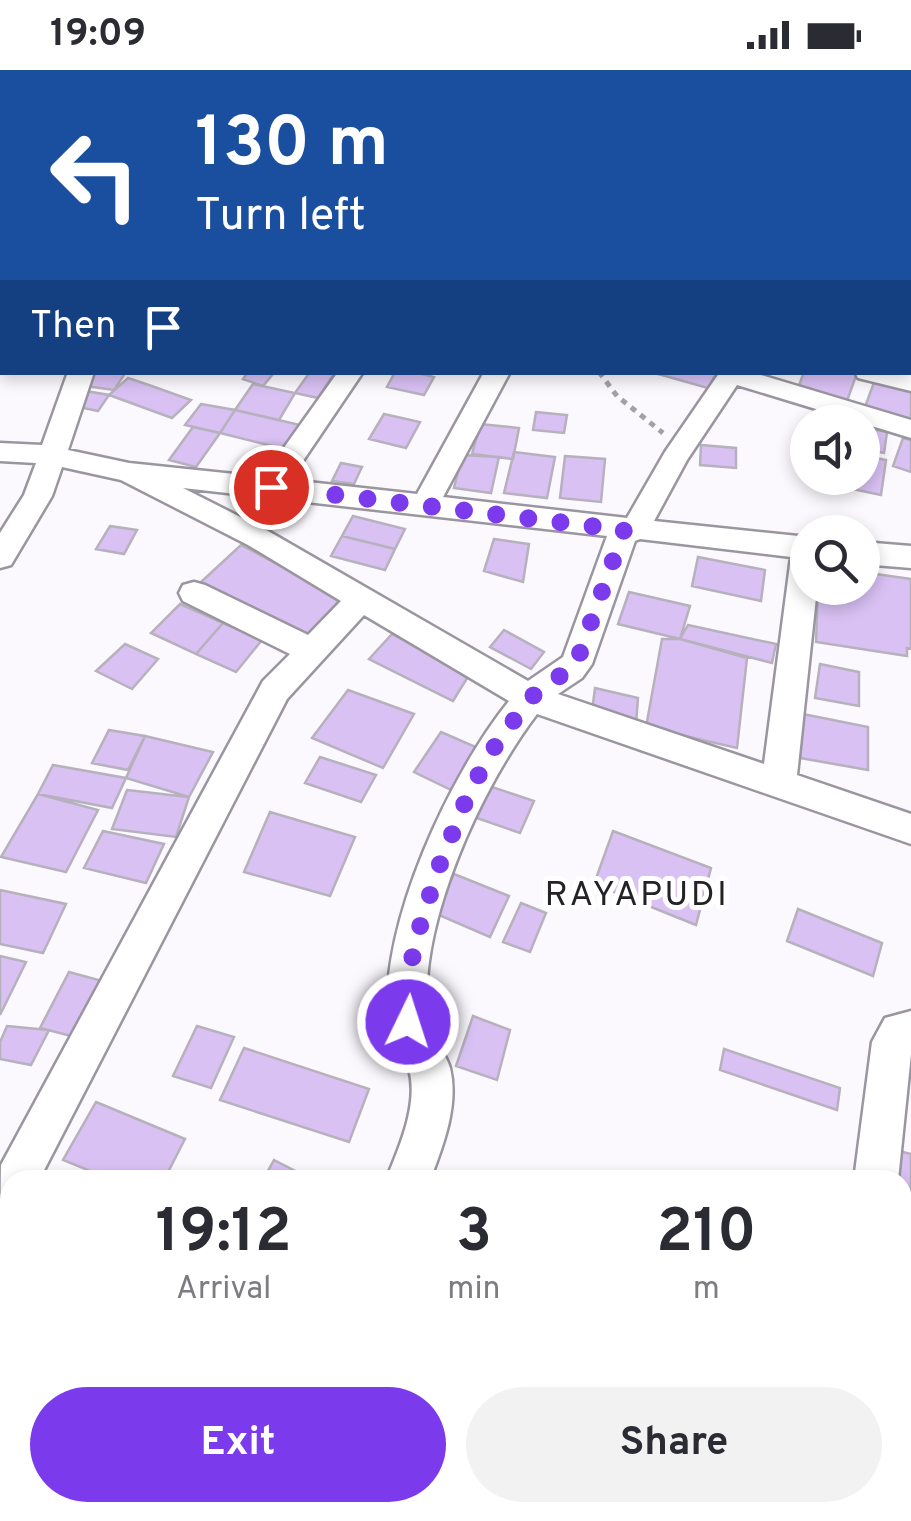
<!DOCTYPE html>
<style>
body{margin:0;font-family:Overpass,sans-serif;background:#f2f2f3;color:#2b2b33;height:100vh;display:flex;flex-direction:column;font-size:38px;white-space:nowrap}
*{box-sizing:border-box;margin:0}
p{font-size:32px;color:#7c7c81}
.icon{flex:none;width:55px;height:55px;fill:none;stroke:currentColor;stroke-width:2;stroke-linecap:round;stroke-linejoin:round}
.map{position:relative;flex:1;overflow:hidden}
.sheet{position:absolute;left:0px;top:1100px;width:912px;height:352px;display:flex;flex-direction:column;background:#fff;border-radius:30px 30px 0 0;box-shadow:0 5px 15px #0003}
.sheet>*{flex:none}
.banner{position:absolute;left:0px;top:0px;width:912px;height:305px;box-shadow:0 5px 15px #0003;background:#1a4fa0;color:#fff;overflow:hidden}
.controls{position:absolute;left:790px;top:335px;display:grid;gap:20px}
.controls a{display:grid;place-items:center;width:90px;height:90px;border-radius:50%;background:#fff;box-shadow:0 5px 15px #0003;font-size:50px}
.pin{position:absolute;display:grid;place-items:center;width:85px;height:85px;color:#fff;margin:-42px;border:5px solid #fff;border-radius:50%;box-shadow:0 2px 10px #0007}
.me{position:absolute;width:110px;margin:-55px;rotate:4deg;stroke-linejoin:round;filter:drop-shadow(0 0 8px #0008)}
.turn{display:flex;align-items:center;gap:35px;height:210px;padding:0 30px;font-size:45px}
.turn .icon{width:130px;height:130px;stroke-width:2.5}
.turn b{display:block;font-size:70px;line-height:85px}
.then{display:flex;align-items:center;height:95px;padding:0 30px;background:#0003;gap:20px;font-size:38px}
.eta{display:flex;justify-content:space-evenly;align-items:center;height:170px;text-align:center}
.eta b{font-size:60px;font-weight:700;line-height:70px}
.action{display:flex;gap:20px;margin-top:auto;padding:20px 30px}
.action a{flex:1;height:115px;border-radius:60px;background:#7c3aed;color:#fff;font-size:40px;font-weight:700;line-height:115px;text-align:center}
.action a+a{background:#f2f2f3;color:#2b2b33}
.status{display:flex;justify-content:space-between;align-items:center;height:70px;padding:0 50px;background:#fff;direction:ltr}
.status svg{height:28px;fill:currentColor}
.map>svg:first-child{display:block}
</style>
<div class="status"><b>19:09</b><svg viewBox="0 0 49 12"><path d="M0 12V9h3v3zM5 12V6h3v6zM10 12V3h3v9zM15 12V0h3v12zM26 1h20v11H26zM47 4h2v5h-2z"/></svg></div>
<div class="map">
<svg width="911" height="1451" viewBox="0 0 911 1451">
<rect width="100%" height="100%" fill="#fbf9fe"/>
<path fill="#d9c1f4" stroke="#b6b1bc" stroke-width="2.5" d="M94,302H126L114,320L85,316Z
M248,302H269L273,304L263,316L243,309Z
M310,302H335L318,328L295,323Z
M395,302H414L434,307L424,325L387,317Z
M651,302H717L708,318Z
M804,302H854L857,303L847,331L798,318Z
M876,307L911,316V349L865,337Z
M128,308L146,314L191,330L172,348L109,325Z
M253,314L295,323L279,350L235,340Z
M86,321L109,325L98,341L74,336Z
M201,334L235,340L220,363L185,355Z
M235,340L300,355L284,379L220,363Z
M536,342L567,345L564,363L533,360Z
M384,344L420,352L406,378L369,369Z
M480,354L519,358L513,389L472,384Z
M193,357L220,363L196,397L169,390Z
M862,357L887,362L884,383L862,378Z
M903,368L911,370V402L893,396Z
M701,375L736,378V398L700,395Z
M514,382L555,387L547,428L504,423Z
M462,385L499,387L491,423L454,418Z
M862,385L886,390L881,425L843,417L844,408H862Z
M565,386L605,389L601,432L560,428Z
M341,393L362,397L354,414L332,411Z
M353,446L405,459L395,479L342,466Z
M110,456L137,460L124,484L96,479Z
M342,466L395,479L385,500L331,486Z
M494,469L529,474L523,512L484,501Z
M241,475L349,532L310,571L201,512Z
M698,487L765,500L761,531L692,516Z
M862,502L911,509V579L907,578V586L816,572L818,518H862Z
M629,522L690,536L680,569L618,554Z
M180,534L223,553L196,584L151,563Z
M223,553L262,570L236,602L196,584Z
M688,555L776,574L772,593L680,569Z
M504,560L544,582L531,599L490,577Z
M392,564L469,605L453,631L369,589Z
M662,569H680L747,588L737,678L646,657Z
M125,574L158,589L132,619L96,601Z
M820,594L859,602V636L815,628Z
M595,618L638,628L636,655L592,641Z
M348,620L414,644L383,698L312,668Z
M803,644L868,657V700L800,688Z
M109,660L145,666L128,700L92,693Z
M441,662L478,678L451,720L414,702Z
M145,666L213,682L189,727L126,708Z
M320,687L376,705L361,732L305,713Z
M53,695L126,708L112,738L38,724Z
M486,715L534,731L520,763L471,746Z
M127,720L189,727L176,767L112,759Z
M38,724L98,740L66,802L1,787Z
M270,742L355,767L330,826L244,802Z
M103,761L164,774L146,813L84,798Z
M613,761L711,798L696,855L594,814Z
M454,804L509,826L490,867L434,843Z
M0,820L66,834L43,883L0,874Z
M521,833L546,843L530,882L503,872Z
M798,839L882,873L873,906L787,871Z
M0,886L26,892L0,945Z
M69,902L106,912L79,968L40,958Z
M473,946L510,960L497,1010L456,996Z
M7,956L49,960L31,995L0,989V972Z
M197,956L234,967L211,1018L173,1006Z
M244,978L369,1019L349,1072L220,1030Z
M724,979L840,1018L837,1040L720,1000Z
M96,1032L185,1069L164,1110H112L63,1090Z
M895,1080L911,1084V1130L902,1128V1110H894Z
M274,1090L313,1110H263Z
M907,1144L911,1145V1192L903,1189Z
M902,1219L911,1222V1271L902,1268Z
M0,1254L10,1258V1316L0,1337Z
M902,1301L911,1304V1370L902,1367Z
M10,1316V1405L0,1401V1337Z
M298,1442H366V1451H297Z
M414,1442H495V1451H414Z
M725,1442H777L776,1451H748Z"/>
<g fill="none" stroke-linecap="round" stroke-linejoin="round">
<defs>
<path id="street" d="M0,150L2,151V165L0,164Z
M68,302H94L68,380L129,393L263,407L338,302H363L290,410L417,424L484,302H510L443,427L627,448L665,382L720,302H751L911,350V368L737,315L687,390L654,451L808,467V518H817L797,705L911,744V774L537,644C482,716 416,857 428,949C430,966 445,981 450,998C459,1035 443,1076 430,1110H386C399,1078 419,1034 409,999C404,982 390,968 388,949C380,854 450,704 509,631L364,545L287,629L39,1110H10V1158L0,1162L1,1095L263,611L290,584L183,531L179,523L183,515L194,512L205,515L308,565L341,531L248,475L121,410L62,397L52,426L11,495L0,498V463L24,425L36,393L0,391V373L42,375ZM183,418L607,466L563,587L528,611L268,461ZM640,469L791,487L764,694L558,624L582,608L592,594L635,471Z
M855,302L911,305V321L858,308Z
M862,472L911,476V498L862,494Z
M911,941V984L898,1110H854L872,972L885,948Z
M0,1184L10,1188V1234L0,1230Z
M902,1360L911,1363V1413L902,1410Z
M250,1442H301L299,1451H247Z
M616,1442H690L694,1451H619Z
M815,1442H865V1451H813Z"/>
</defs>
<use href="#street" stroke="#9a96a0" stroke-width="5"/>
<path stroke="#a3a1a6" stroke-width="5" stroke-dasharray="6 6" stroke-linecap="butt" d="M599,302L617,326L663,363"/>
<use href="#street" fill="#fff" fill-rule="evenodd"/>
</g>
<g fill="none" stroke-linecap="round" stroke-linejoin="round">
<path stroke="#7c3aed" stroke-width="18" stroke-dasharray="0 32.4" d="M271,417L624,460L576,594L530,628L491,682L468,725L438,799L413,879L408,952"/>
</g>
<g text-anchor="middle" stroke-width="10" stroke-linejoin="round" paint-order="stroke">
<g font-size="35" letter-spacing="2.5" fill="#242226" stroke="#fff">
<text x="637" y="835">RAYAPUDI</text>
</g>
</g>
</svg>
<div class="controls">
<a><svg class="icon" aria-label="sound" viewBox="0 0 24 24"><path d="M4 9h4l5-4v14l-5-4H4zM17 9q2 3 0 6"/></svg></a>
<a><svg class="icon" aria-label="search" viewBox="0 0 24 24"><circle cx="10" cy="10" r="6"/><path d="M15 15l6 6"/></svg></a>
</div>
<div class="pin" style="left:271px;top:417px;background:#d93025"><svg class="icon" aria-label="arrive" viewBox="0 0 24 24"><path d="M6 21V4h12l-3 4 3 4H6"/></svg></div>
<svg class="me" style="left:408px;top:952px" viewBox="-20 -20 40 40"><circle r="17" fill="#7c3aed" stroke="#fff" stroke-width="3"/><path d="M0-11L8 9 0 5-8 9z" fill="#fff"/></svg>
<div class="banner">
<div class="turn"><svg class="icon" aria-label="left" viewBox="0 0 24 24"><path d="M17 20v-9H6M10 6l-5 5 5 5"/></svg><div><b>130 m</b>Turn left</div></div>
<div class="then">Then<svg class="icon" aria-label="arrive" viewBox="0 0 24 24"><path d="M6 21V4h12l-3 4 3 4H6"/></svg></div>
</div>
<section class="sheet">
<div class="eta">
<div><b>19:12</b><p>Arrival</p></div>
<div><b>3</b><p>min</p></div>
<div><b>210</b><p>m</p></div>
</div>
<div class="action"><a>Exit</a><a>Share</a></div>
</section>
</div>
